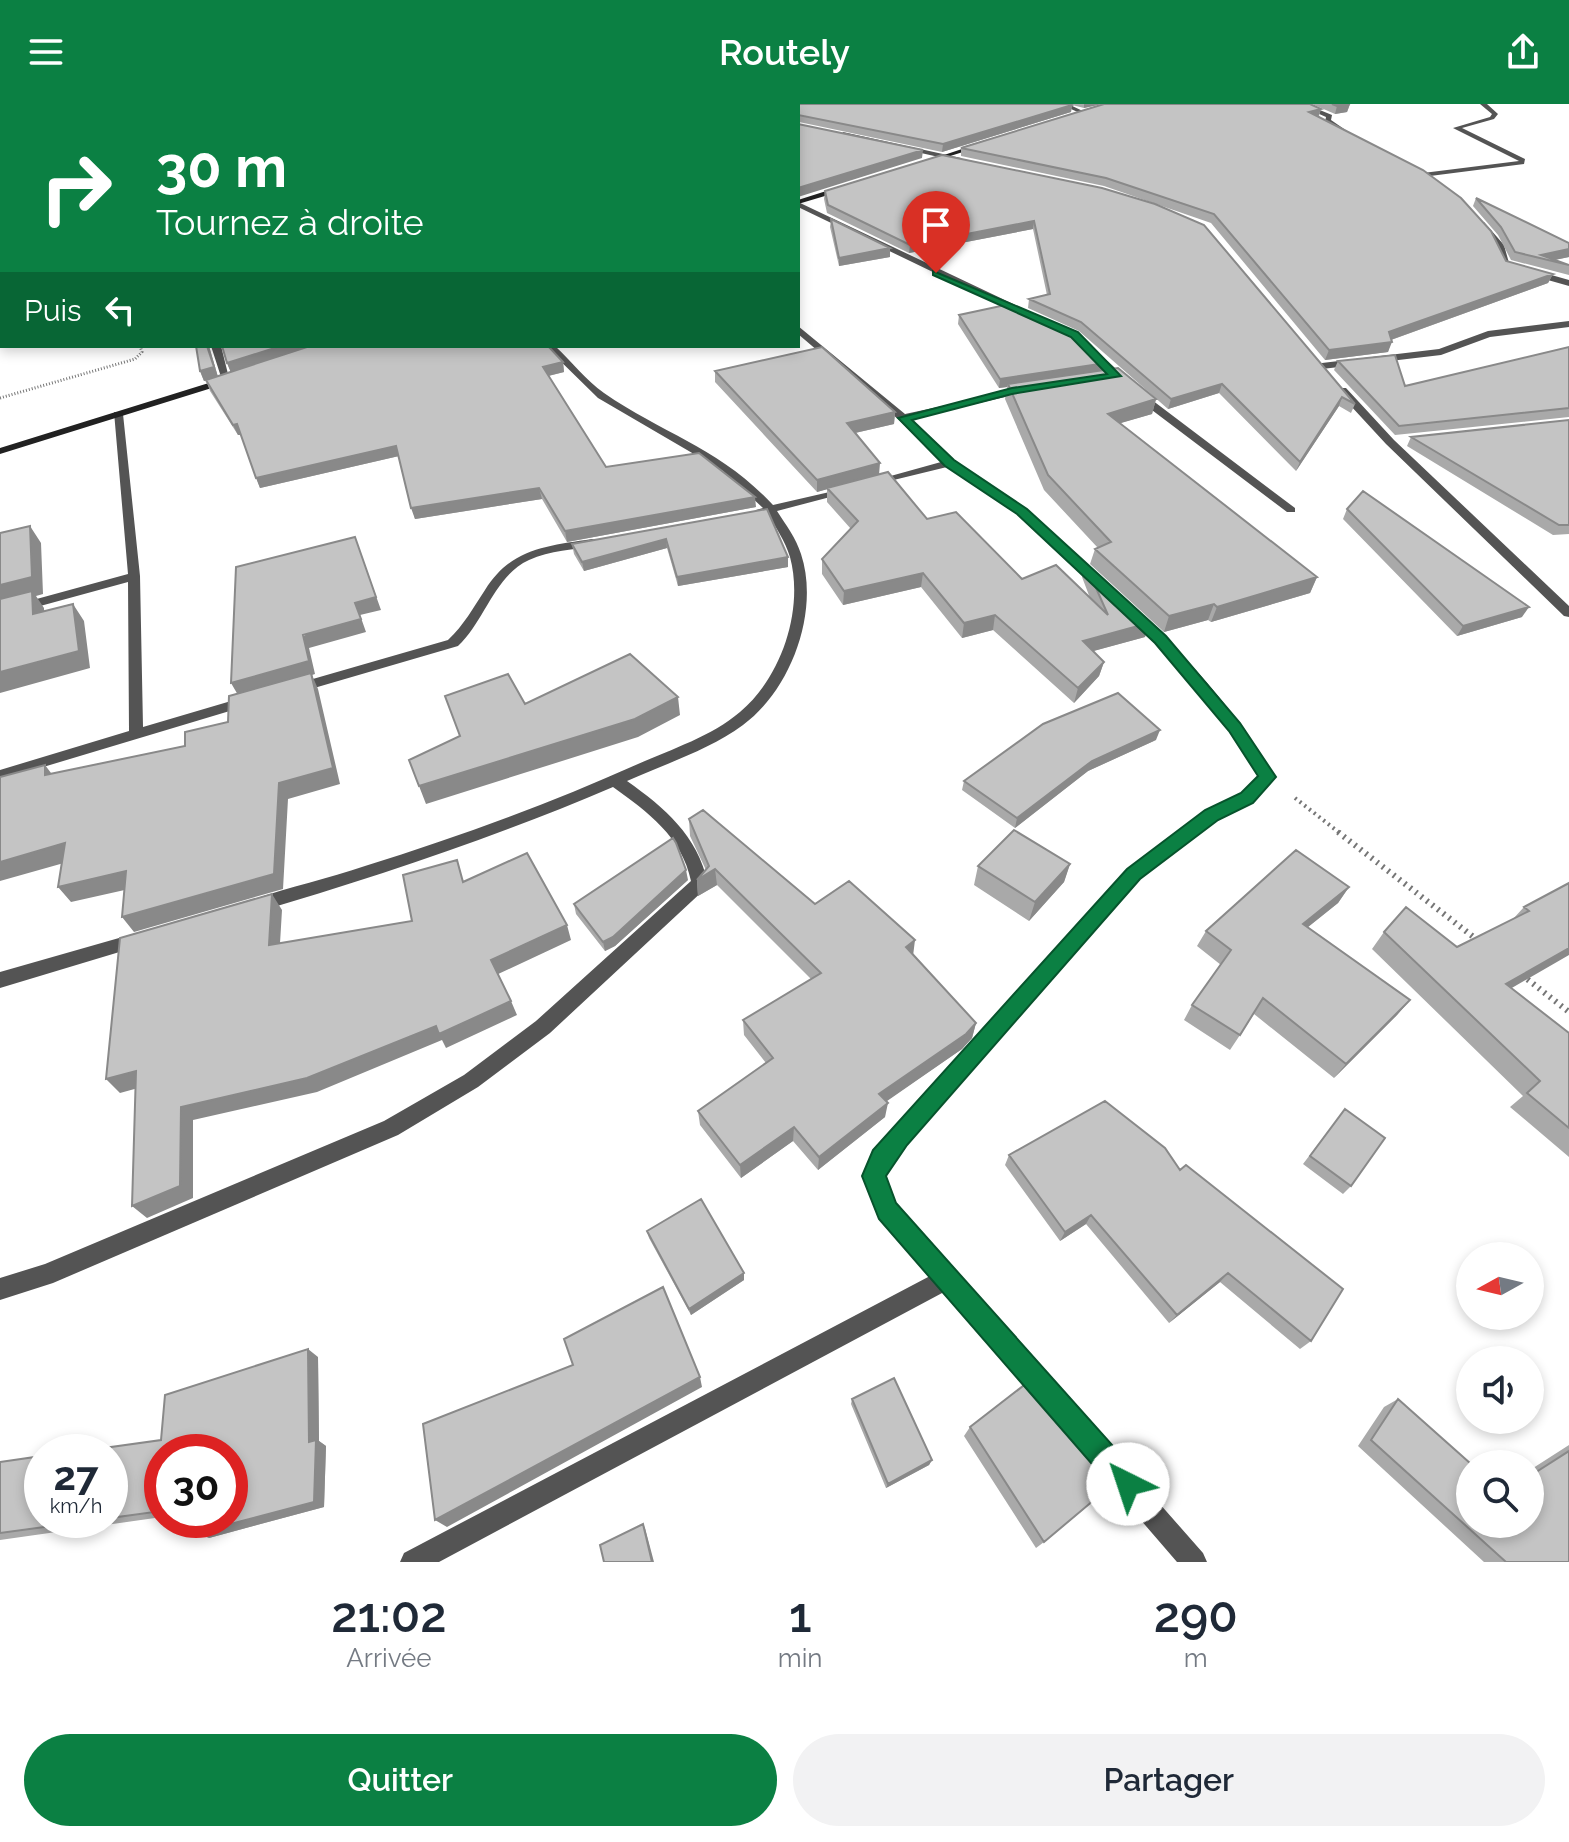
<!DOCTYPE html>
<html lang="fr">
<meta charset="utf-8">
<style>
body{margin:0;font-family:Raleway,sans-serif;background:#f2f2f3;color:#1f2937;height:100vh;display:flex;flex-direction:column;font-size:30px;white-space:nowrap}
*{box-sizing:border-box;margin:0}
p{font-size:26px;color:#747a83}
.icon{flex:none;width:44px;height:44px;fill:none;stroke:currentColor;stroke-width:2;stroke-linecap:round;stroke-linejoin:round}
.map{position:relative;height:1458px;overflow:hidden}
.drawer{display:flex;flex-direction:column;background:#fff;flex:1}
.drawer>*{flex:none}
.hud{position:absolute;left:0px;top:0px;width:800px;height:244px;box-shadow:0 4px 12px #0003;background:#0b8043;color:#fff;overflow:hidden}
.needle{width:52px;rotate:262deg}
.buttons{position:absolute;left:1456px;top:1138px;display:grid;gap:16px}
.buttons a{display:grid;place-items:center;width:88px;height:88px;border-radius:50%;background:#fff;box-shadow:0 4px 12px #0003;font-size:40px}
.speed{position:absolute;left:24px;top:1330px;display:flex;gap:16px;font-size:40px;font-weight:700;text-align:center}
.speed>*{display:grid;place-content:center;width:104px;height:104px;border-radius:50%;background:#fff;box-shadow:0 4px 12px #0003;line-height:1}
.speed small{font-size:20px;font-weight:400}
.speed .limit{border:12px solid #d22;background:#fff;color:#111}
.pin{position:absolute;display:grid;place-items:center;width:68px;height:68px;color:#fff;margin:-82px -34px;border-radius:50% 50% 50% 0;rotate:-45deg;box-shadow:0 0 8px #0007}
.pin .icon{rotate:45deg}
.me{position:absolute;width:88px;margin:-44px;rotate:319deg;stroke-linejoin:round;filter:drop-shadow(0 0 6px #0008)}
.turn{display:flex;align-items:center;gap:28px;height:168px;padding:0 24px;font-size:36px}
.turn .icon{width:104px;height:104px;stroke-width:2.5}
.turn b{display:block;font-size:56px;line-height:68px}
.then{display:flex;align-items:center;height:76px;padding:0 24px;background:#0003;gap:16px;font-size:30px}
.eta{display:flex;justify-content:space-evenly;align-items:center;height:136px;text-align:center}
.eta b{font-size:48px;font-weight:600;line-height:56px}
.primary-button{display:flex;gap:16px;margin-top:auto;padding:16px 24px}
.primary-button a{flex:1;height:92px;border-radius:48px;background:#0b8043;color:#fff;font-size:32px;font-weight:600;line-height:92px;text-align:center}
.primary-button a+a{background:#f2f2f3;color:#1f2937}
header{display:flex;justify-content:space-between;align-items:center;height:104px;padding:0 24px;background:#0b8043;color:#fff;font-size:36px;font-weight:600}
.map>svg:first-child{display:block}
</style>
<header><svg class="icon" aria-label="menu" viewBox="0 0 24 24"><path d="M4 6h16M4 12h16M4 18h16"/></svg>Routely<svg class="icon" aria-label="share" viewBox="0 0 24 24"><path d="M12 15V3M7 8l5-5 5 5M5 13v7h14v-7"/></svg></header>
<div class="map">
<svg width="1569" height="1458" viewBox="0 0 1569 1458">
<rect width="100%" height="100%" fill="#fff"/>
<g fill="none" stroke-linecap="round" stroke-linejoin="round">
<path stroke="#767676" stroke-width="3" stroke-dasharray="1 2" stroke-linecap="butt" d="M0,294L135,255L142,248L140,242"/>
<path stroke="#767676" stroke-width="4" stroke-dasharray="2 4" stroke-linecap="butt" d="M1295,694L1341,730"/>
<path stroke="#767676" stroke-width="6" stroke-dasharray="2 5" stroke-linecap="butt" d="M1338,728L1480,838
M1522,871L1569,908"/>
<path fill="#545454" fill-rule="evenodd" d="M1060,0H1068L1087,9L1082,10Z
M1297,0H1305L1332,11L1331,16L1347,27L1342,28L1325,18L1326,13Z
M1480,0H1487L1498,10L1494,15L1462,24L1525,55L1524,60L1430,72L1438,78L1434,80L1421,72L1423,69L1519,57L1453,24L1490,13L1492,10Z
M843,28L961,54L964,56L961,58L841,31Z
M0,53H2L0,58Z
M798,98L1026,206L1027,208L1020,210L798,103Z
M1478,118H1484L1504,141L1509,159L1569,176V182L1502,163L1496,142L1478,122Z
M1569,217V223L1490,233L1441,251L1322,265L1317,262L1322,259L1439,245L1488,227Z
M798,222L905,310L1031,283V287L910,315L953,357L1026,405L1104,477V483H1096L1018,409L947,363L869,382V378L941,358L899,316L798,230Z
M211,242H221L230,278L222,276Z
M545,242H555C572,258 586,276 604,289C665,331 720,344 773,401L847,384L853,387L777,407C786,421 796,434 801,450C820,507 791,586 743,621C709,646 665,660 627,677C665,704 697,731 708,779L706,784L550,929L478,983L398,1031L53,1179L0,1196V1174L45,1160L384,1017L464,971L536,917L691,777C682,733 648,708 613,683C496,733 376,773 254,809L248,807L246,802L248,797C286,784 326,775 365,762C457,733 549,700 638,660C672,645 712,632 740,608C782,573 804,505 790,453C785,437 776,423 767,410H756V406L763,404L723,367L598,294Z
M1088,245H1094L1144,290L1295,404V408H1287L1136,294L1088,249Z
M1338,284H1346L1394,336L1569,502V513L1564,512L1386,340L1338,288Z
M114,308L123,310L140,472L143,623L248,592L255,597L253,600L0,676V666L129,627L128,478L0,513V505L128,470Z
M592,435L596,436V442C574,446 550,446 529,456C494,472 485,517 458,542L297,589L290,584L292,581L448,536C464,521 473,504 485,486C511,444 547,442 592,435Z
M1132,505C1144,510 1155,523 1164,533C1207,575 1244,621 1275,673L1252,698L1217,715L1139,775L889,1061L884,1072L896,1100L1203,1449L1207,1458H1177L944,1188L439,1458H400L404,1449L930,1172L881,1114L864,1072L875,1047L1127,765L1205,707L1242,690L1259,672C1224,611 1177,560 1127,512V506Z
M140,828L146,830L149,835L146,840L0,884V868Z"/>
<path fill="#212121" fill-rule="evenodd" d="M980,39L982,42L928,59L923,58Z
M842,82L845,86L798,100V96Z
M228,273L231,274V278L0,350V344Z"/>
</g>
<path fill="#a9a9a9" d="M0,0H1102L1084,4L1072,1L1071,8L942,48L799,18L2,2V49L0,50Z
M1312,0H1350L1347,8L1335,10Z
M1321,5L1319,12L1506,157L1553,170L1548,179L1391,236L1388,248L1325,256L1211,119L1104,82L961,52V44Z
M942,51L1355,300L1351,309L1339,302L1296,367L1219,289L1168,305L1079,227L1028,204L1029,195L1047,191L1033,125L909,149L827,109L824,95L825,87Z
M1476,94L1569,139V153L1554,156L1569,161V171L1511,156L1498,131L1473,102Z
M831,115L890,144V153L839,162L830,123Z
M959,211L1104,266L1156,295L1152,310L1120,319L1317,473L1310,489L1211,518L1208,516L1164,528L1090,460L1095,445L1098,444L1044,386L1005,295L1007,283L999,284L958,220Z
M196,242H209L218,273L231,268L227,259L563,258L564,268L548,272L606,363L756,403L567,438L542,395L415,415L399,352L260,384L241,331H238L210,287L206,276L209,275L204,277L200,267Z
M1569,243V313L1395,331L1334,266L1338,257L1405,282Z
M715,267L895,308L894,320L855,329L879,371L927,415L1022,475L1090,494L1082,473L1085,459L1149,519L1145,533L1093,547L1104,558L1099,572L1074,599L993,526L962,534L921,483L843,501L822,470V455L851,425L827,398V385L817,388L715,278Z
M1569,316V430L1553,431L1407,342L1411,333Z
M767,405L788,453V463L678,482L667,444L584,467L574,450L572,440Z
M1347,405L1522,513L1457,532L1343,415Z
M1156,636L1088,667L1015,724L962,686L964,677Z
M689,715L815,800L913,851L976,919L972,934L962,945L886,997L885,1013L818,1066L793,1037L741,1074L700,1021L698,1007L766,959L744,931L743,916L811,875L717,781L698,792L697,776L706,766L690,732Z
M1070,760L1064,778L1029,817L974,781L978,762Z
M688,776L615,842L605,847L576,810L574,800Z
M1569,779L1511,884L1569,929V1053L1510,1003L1523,992L1372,845L1384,828L1457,843L1513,815L1524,803Z
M1349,783L1338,799L1308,823L1410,896L1397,911L1334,974L1254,910L1230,946L1184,916L1192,901L1221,861L1197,842L1206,827Z
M1345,1005L1351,1082L1343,1090L1303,1060Z
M1009,1051L1180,1066L1311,1237L1300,1245L1220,1178L1169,1219L1086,1120L1060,1137L1005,1061Z
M647,1127L744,1176L691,1211L649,1134Z
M318,1253L319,1337L326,1342L324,1403L209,1434L230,1416L162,1348V1413L0,1436V1358L42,1416H110V1348L161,1336Z
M852,1295L932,1356L929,1361L886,1384L851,1300Z
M1398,1295L1530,1420V1366L1569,1341V1458H1484L1358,1342L1384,1303Z
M970,1323L1044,1438L1036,1444L964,1332Z"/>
<path fill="#898989" d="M1084,0H1102L1084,4Z
M1350,0L1347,8L1335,10L1337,2Z
M1072,1L1071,8L942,48L943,40Z
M1321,5L1318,13L1309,8Z
M923,46L922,54L798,93V84Z
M1034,117L1033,125L909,149L910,141Z
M890,144V153L839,162V154Z
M1569,145V153L1550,157L1541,151Z
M1553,170L1548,179L1385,238L1389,228Z
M1392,238L1388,248L1325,256L1329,246Z
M207,242H209L218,273L204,277L200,267Z
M281,242H316L231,269L227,259Z
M563,258L564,268L544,273L543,263Z
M1106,259L1103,268L1008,280L1007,283L999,284L1000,275Z
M1222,280L1219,289L1168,305L1171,295Z
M1342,293L1339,302L1296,367L1300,358Z
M1156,295L1152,310L1104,324L1108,310Z
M895,308L894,320L846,331L847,319Z
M237,320L241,331H238L233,321Z
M396,342L399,352L260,384L256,374Z
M880,359L879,371L817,388V376Z
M539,384L542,395L415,415L411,404Z
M755,393L756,403L567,438L565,427Z
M30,422L41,439L43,490L36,492L44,504L45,528L0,502V481Z
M355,433L381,506L360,511L366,528L309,544L315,570L312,571L318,585L340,680L288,695L283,785L134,828L122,813L274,770L238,591L231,579L355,499Z
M666,435L667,444L584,467L582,458Z
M788,453V463L678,482L677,473Z
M923,469L921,483L843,501L844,487Z
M1317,473L1310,489L1211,518L1217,503Z
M73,500L84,517L90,564L0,589V568Z
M1214,500L1208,516L1164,528L1169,512Z
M1529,503L1522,513L1457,532L1463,522Z
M995,511L993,526L962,534L964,519Z
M1149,519L1145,533L1079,551L1083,537Z
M1104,558L1099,572L1074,599L1078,584Z
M678,593L680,611L638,633L426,700L419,682Z
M1160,626L1156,636L1088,667L1015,724L1017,714L1092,657Z
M45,661L57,677L45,671Z
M65,739L78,755L0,777V758Z
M1070,760L1064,778L1029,817L1035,798Z
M715,765L717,781L698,792L697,776Z
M686,766L688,776L615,842L605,847L603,838Z
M126,767L138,783L71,798L58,783Z
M1349,783L1338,799L1293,835L1303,820Z
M272,790L282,806L279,856L269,841Z
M567,821L571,836L496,871L491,856Z
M915,836L913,852L906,843Z
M1569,844V851L1491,896L1506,880Z
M1410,896L1397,911L1334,974L1346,960Z
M511,897L517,911L446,944L442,936L317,988L193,1016V1094L147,1114L132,1102L181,1003Z
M976,919L972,934L962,945L877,1004L879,990Z
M136,967L149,981L120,989L106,975Z
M888,999L885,1013L818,1066L819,1053Z
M794,1023L793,1037L741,1074L740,1061Z
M1091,1111L1086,1120L1060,1137L1065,1128Z
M744,1169V1176L691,1211L689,1205Z
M1228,1169L1220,1178L1169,1219L1177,1211Z
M308,1245L318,1253L319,1337L326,1342L324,1403L209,1434L196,1429L309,1338Z
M700,1273L702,1283L447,1423L435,1416Z
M932,1356L929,1361L886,1384L888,1380Z
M643,1420L645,1424L654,1458H652Z"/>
<path fill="#c4c4c4" stroke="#898989" stroke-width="2" d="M0,0H1071L1072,1L943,40L798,11V2H2V41H0Z
M1104,0H1310L1321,5L1309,8L1423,66L1461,94L1491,127L1506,157L1553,170L1389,228L1392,238L1329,246L1214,110L1106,74L961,44Z
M1332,0H1350L1337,2Z
M798,20L923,46L798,84Z
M942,51L1102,84L1155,100L1204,121L1355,300L1342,293L1300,358L1222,280L1171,295L1081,218L1029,195L1050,190L1034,117L910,141L828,101L825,87Z
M1476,94L1569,139V145L1541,151L1569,161L1515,148L1501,123Z
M831,115L890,144L839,154Z
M1010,200L1071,227L1106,259L1000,275L959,211Z
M196,242H207L214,263L200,267Z
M222,242H281L227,259Z
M310,242H548L563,258L543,263L606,363L699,349L755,393L565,427L539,384L411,404L396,342L256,374L237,320L233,321L206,276Z
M822,243L895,308L847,319L880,359L817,376L715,267Z
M1569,243V304L1399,322L1338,257L1395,251L1405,282Z
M1118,264L1156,295L1108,310L1317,473L1217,503L1214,500L1169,512L1095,445L1111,438L1048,371L1008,280Z
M1569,316V421H1559L1411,333Z
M888,368L927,415L956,408L1022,475L1056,461L1108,511L1085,459L1149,519L1083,537L1104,558L1078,584L995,511L964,519L923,469L844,487L822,455L858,417L827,384Z
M1363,387L1529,503L1463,522L1347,405Z
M767,405L788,453L677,473L666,435L582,458L572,440Z
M30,422L32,473L0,481V429Z
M355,433L376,493L355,499L361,515L303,531L309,557L231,579L236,463Z
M32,487L33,510L73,500L79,547L0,568V495Z
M630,550L678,593L635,615L419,682L409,656L460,632L445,592L508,570L525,600Z
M311,569L333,664L279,679L274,770L122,813L126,767L58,783L65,739L0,758V673L45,661V671L185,642V628L228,618L229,592Z
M1118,589L1160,626L1092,657L1017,714L964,677L1043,620Z
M703,706L815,800L849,777L915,836L906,843L976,919L966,930L879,990L888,999L819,1053L794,1023L740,1061L698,1007L773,954L743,916L821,869L715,765L697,776L709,762L689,715Z
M1014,726L1070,760L1035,798L978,762Z
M673,734L676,739L686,766L613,833L603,838L574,800Z
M1296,746L1349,783L1303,820L1410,896L1346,960L1263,894L1240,931L1192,901L1231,846L1206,827Z
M527,749L567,821L491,856L511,897L439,930L436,922L307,974L181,1003L180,1082L132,1102L136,967L106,975L120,834L272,790L269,841L412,817L403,771L457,756L463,778Z
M1569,779V844L1506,880L1569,929V1024L1527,989L1540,977L1384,828L1406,803L1457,843L1529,807L1524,803Z
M1105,997L1165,1044L1180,1066L1186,1061L1343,1185L1311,1237L1228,1169L1177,1211L1091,1111L1065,1128L1009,1051Z
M1345,1005L1385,1034L1351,1082L1310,1052Z
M701,1095L744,1169L689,1205L647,1127Z
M663,1183L700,1273L435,1416L423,1320L573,1261L564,1235Z
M308,1245L309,1338L316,1336L314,1398L196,1429L198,1416H230V1348H162V1407L110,1414V1348H75L161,1336L165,1291Z
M894,1274L932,1356L888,1380L852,1295Z
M1032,1275L1119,1375L1044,1438L970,1323Z
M1398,1295L1471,1360L1470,1420H1530V1372L1569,1347V1458H1506L1371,1336Z
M42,1352V1416H96L0,1429V1358Z
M643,1420L652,1458H604L600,1441Z"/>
<path fill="#0b8043" stroke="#07532c" stroke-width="2" d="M933,167L1078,228L1121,272L1012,290L912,316L954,356L1027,405L1166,532L1240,619L1276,673L1253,699L1218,716L1140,775L907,1041L886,1072L896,1099L1138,1370L1142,1380L1138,1390L1128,1395L1118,1390L879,1115L862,1072L873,1046L1127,765L1205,706L1241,689L1258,672L1229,627L1155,539L1017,410L945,362L898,314L1012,284L1107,270L1071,233L933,171Z"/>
</svg>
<div class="buttons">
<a><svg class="needle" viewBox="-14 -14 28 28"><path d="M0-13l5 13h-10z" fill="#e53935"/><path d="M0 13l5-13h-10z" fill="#747a83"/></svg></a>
<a><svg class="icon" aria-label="sound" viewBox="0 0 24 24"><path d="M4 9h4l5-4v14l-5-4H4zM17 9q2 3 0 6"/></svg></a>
<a><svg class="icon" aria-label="search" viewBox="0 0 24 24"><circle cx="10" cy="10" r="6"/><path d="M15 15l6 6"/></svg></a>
</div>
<div class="speed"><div>27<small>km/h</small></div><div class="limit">30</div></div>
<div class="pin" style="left:936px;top:169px;background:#d93025"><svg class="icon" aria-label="arrive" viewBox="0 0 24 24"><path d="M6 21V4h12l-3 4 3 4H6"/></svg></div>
<svg class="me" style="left:1128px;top:1380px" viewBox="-20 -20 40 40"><circle r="19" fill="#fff"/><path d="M0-13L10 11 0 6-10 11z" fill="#0b8043"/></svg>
<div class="hud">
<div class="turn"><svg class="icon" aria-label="right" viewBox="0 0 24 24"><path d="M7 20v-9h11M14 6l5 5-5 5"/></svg><div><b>30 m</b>Tournez à droite</div></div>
<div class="then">Puis<svg class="icon" aria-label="left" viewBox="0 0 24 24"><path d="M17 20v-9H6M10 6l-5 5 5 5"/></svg></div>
</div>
</div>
<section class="drawer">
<div class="eta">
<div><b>21:02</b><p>Arrivée</p></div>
<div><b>1</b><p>min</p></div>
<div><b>290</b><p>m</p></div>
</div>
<div class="primary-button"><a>Quitter</a><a>Partager</a></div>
</section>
